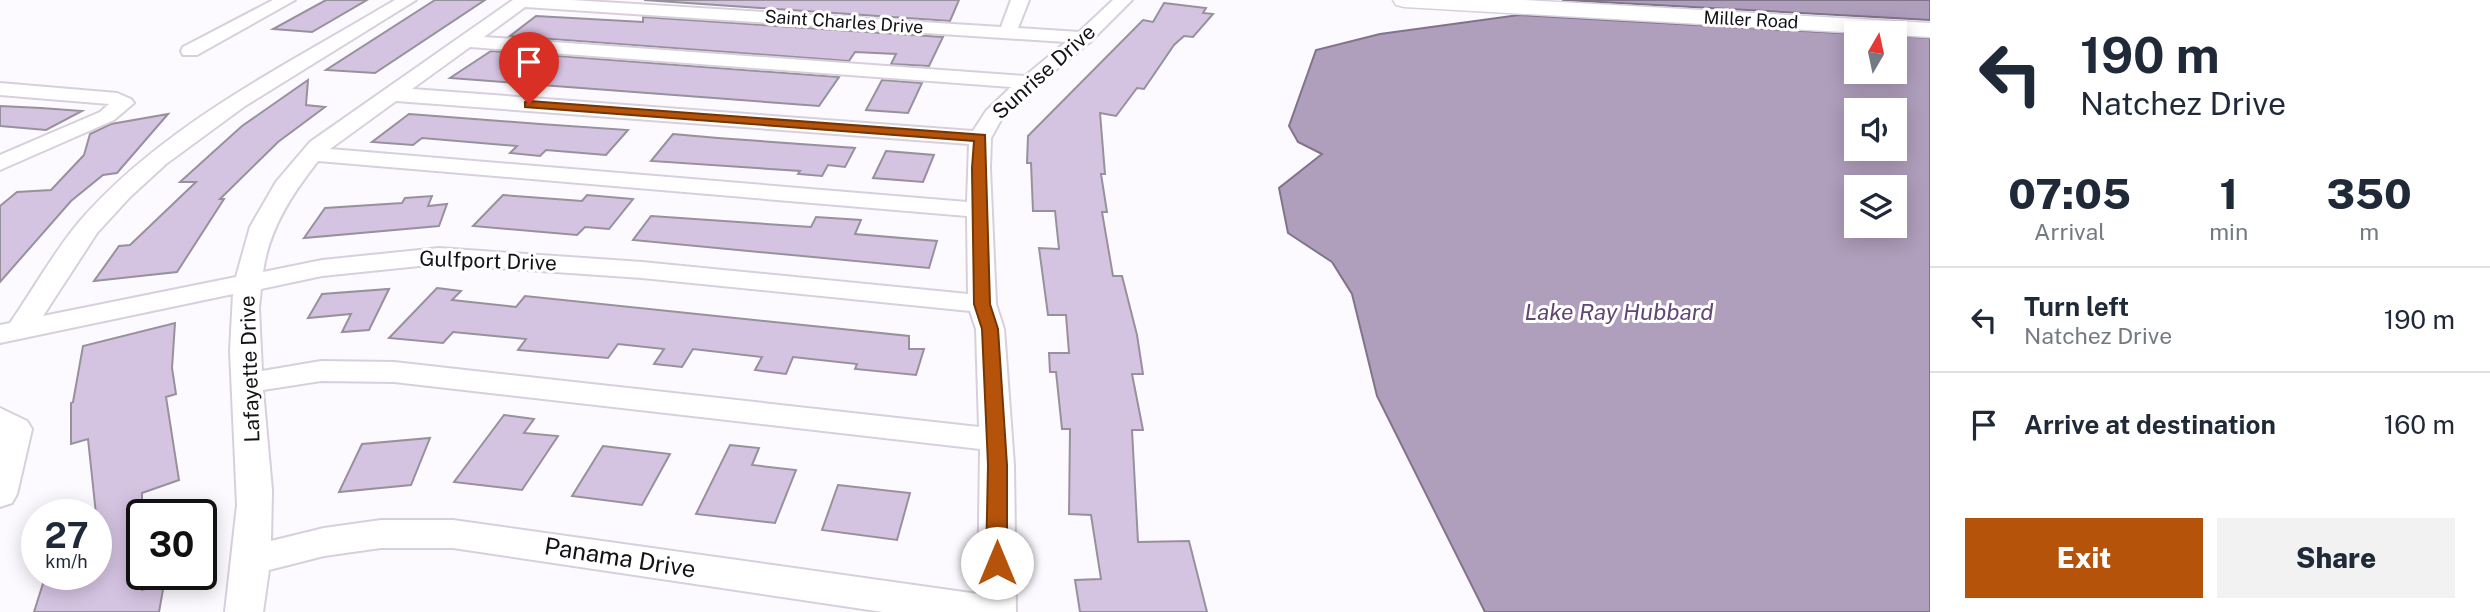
<!DOCTYPE html>
<style>
body{margin:0;font-family:"Public Sans",sans-serif;background:#f2f2f3;color:#1f2937;height:100vh;display:flex;flex-direction:column;font-size:26px;white-space:nowrap}
*{box-sizing:border-box;margin:0}
p{font-size:23px;color:#747a83}
.icon{flex:none;width:38px;height:38px;fill:none;stroke:currentColor;stroke-width:2;stroke-linecap:round;stroke-linejoin:round}
.map{position:relative;flex:1;overflow:hidden}
.side{display:flex;flex-direction:column;background:#fff;width:560px}
.side>*{flex:none}
.guide{background:#fff;color:#1f2937;overflow:hidden}
.needle{width:46px;rotate:9deg}
.buttons{position:absolute;left:1844px;top:21px;display:grid;gap:14px}
.buttons a{display:grid;place-items:center;width:63px;height:63px;border-radius:0px;background:#fff;box-shadow:0 4px 18px #0003;font-size:35px}
.speed{position:absolute;left:21px;top:499px;display:flex;gap:14px;font-size:35px;font-weight:700;text-align:center}
.speed>*{display:grid;place-content:center;width:91px;height:91px;border-radius:50%;background:#fff;box-shadow:0 4px 18px #0003;line-height:1}
.speed small{font-size:18px;font-weight:400}
.speed .limit{border:4px solid #111;border-radius:10px;background:#fff;color:#111}
.pin{position:absolute;display:grid;place-items:center;width:60px;height:60px;color:#fff;margin:-72px -30px;border-radius:50% 50% 50% 0;rotate:-45deg;box-shadow:0 0 7px #0007}
.pin .icon{rotate:45deg}
.me{position:absolute;width:77px;margin:-38px;rotate:0deg;stroke-linejoin:round;filter:drop-shadow(0 0 5px #0008)}
.turn{display:flex;align-items:center;gap:24px;height:147px;padding:0 35px;font-size:32px}
.turn .icon{width:91px;height:91px;stroke-width:2.5}
.turn b{display:block;font-size:49px;line-height:60px}
.eta{display:flex;justify-content:space-evenly;align-items:center;height:119px;text-align:center}
.eta b{font-size:42px;font-weight:800;line-height:49px}
.cta{display:flex;gap:14px;margin-top:auto;padding:14px 35px}
.cta a{flex:1;height:80px;border-radius:0px;background:#b45309;color:#fff;font-size:28px;font-weight:800;line-height:80px;text-align:center}
.cta a+a{background:#f2f2f3;color:#1f2937}
ul{padding:0;list-style:none}
li{display:flex;align-items:center;gap:21px;height:105px;padding:0 35px;border-top:2px solid #e0e1e3}
li div{flex:1}
li b{display:block;font-size:26px}
li em{font-style:normal}
main{display:flex;flex:1;min-height:0}
.map>svg:first-child{display:block}
</style>
<main>
<div class="map">
<svg width="1930" height="612" viewBox="0 0 1930 612">
<rect width="100%" height="100%" fill="#fdfaff"/>
<path fill="#af9ebc" stroke="#80748a" stroke-width="2" fill-rule="evenodd" d="M1563,0H1930V20L1562,0Z
M1519,15L1857,34V72H1895V36L1930,38V612H1485L1377,396L1352,294L1332,262L1288,233L1279,188L1322,154L1298,142L1289,126L1316,50L1380,34ZM1857,110H1895V149H1857ZM1857,187H1895V226H1857Z"/>
<path fill="#d5c3e2" stroke="#97919c" stroke-width="2" d="M326,0H367L312,32L273,29Z
M435,0H485L375,73L326,70Z
M644,0H959L950,21Z
M1164,3L1206,8L1203,13L1213,14L1193,37L1184,36L1174,45L1144,89L1137,88L1116,116L1100,113L1105,174H1101L1107,212H1102L1113,276H1122L1137,335L1143,374H1132L1143,430H1132L1138,542L1189,541L1207,612H1080L1075,580L1101,579L1091,515L1069,514L1070,429H1062L1056,372H1050L1049,353H1069L1066,315H1048L1039,248L1059,249L1055,211H1033L1031,163H1027L1028,136L1143,20L1153,22Z
M536,16L643,22V17L943,37L929,66L891,64L896,54L855,52L849,61L510,36Z
M491,51L839,77L819,106L450,78Z
M308,80L306,105L325,107L278,142L220,199H224L177,272L94,281L119,246L130,245L196,182H180L242,126Z
M882,80L922,83L908,113L866,110Z
M0,106L41,108L82,111L46,130L0,126Z
M168,114L117,173L103,175L71,201L0,282V206L17,192L51,190L84,155L90,134L111,124Z
M409,114L540,124L628,130L606,155L546,150L540,156L510,153L517,146L422,138L413,145L372,142Z
M673,134L718,138L855,148L845,167L828,165L822,176L798,174L800,171L651,161Z
M886,151L934,155L923,182L873,178Z
M503,195L582,201L587,195L633,199L609,229L585,227L577,235L473,226Z
M432,196L428,206L447,204L439,226L304,238L325,208L402,203L405,198Z
M651,216L811,227L816,217L861,220L855,234L937,241L929,268L633,240Z
M437,288L461,291L452,300L516,307L525,296L909,336V349H924L916,375L855,369L857,364L793,357L786,374L755,370L762,357L693,349L682,367L654,364L664,349L618,344L608,358L518,350L526,339L453,332L443,343L389,338Z
M389,289L369,330L342,332L351,314L308,318L322,294Z
M175,323L172,368L176,394L166,397L179,480L142,493V590L164,584L159,612H34L46,574H96V514L88,439L71,444V403L73,402L83,346Z
M504,415L534,419L524,433L558,436L522,490L454,482Z
M430,438L411,485L339,492L362,444Z
M730,445L759,448L752,465L796,470L775,523L696,514Z
M603,446L670,454L642,505L572,496Z
M838,485L910,493L897,540L822,530Z"/>
<g fill="none" stroke-linecap="round" stroke-linejoin="round">
<defs>
<path id="minor" d="M273,0H295L197,55H183L181,51L183,47Z
M395,0H416L245,106L166,164L130,197L97,233L43,316L236,277L250,227L276,182L310,142L513,0H571L1001,27L1011,0H1029L1018,28L1079,32L1113,0H1132L1090,42L1015,103L1002,118L991,138L990,168L996,304L1004,329L1014,465L1016,612H883L453,548H381L324,556L269,570L263,612H225L237,505L230,351L233,294L0,343V325L10,323C33,290 53,253 79,222C164,124 285,66 395,0ZM525,7L1066,42L1025,76L484,37ZM470,47L1011,87L986,111L973,131L412,89ZM396,101L969,144L967,202L330,149ZM318,161L967,216L968,294L642,262L439,248L322,260L263,272C269,229 292,194 318,161ZM439,264L642,278L970,311L976,329L979,427L394,362L321,361L262,371L259,308L261,289L322,276ZM321,381L394,382L980,449L978,594L453,520H381L324,528L271,541L272,490L263,390Z
M0,83L117,93L131,99L134,103L114,120L0,170V155L100,112L109,104L0,95Z
M0,408L27,421L32,429L17,494L12,503L0,507Z"/>
<path id="major" d="M1393,0H1523L1930,23V37L1404,7L1396,5Z"/>
</defs>
<use href="#minor" stroke="#d7d0dc" stroke-width="4"/>
<use href="#major" stroke="#d7d0dc" stroke-width="3"/>
<use href="#minor" fill="#fff" fill-rule="evenodd"/>
<use href="#major" fill="#fff" fill-rule="evenodd"/>
</g>
<path fill="#b45309" stroke="#753606" stroke-width="2" d="M529,101L985,135L990,304L998,329L1007,465V563L1004,569L997,571L989,569L986,563L988,465L982,329L974,304L972,168L974,141L525,107V102Z"/>
<g text-anchor="middle" stroke-width="6" stroke-linejoin="round" paint-order="stroke">
<g font-size="18" fill="#141216" stroke="#fff">
<text transform="translate(1751 20) rotate(3)" y="6">Miller Road</text>
<text transform="translate(844 22) rotate(4)" y="6">Saint Charles Drive</text>
</g>
<g font-size="21" fill="#141216" stroke="#fff">
<text transform="translate(1044 72) rotate(-42)" y="7">Sunrise Drive</text>
<text transform="translate(488 261) rotate(2)" y="7">Gulfport Drive</text>
<text transform="translate(250 369) rotate(-92)" y="7">Lafayette Drive</text>
</g>
<g font-size="23" font-style="italic" fill="#604672" stroke="#fff">
<text x="1619" y="320">Lake Ray Hubbard</text>
</g>
<g font-size="24" fill="#141216" stroke="#fff">
<text transform="translate(620 558) rotate(9)" y="8">Panama Drive</text>
</g>
</g>
</svg>
<div class="buttons">
<a><svg class="needle" viewBox="-14 -14 28 28"><path d="M0-13l5 13h-10z" fill="#e53935"/><path d="M0 13l5-13h-10z" fill="#747a83"/></svg></a>
<a><svg class="icon" aria-label="sound" viewBox="0 0 24 24"><path d="M4 9h4l5-4v14l-5-4H4zM17 9q2 3 0 6"/></svg></a>
<a><svg class="icon" aria-label="layers" viewBox="0 0 24 24"><path d="M12 4l9 5-9 5-9-5zM3 14l9 5 9-5"/></svg></a>
</div>
<div class="speed"><div>27<small>km/h</small></div><div class="limit">30</div></div>
<div class="pin" style="left:529px;top:104px;background:#d93025"><svg class="icon" aria-label="arrive" viewBox="0 0 24 24"><path d="M6 21V4h12l-3 4 3 4H6"/></svg></div>
<svg class="me" style="left:997px;top:563px" viewBox="-20 -20 40 40"><circle r="19" fill="#fff"/><path d="M0-13L10 11 0 6-10 11z" fill="#b45309"/></svg>
</div>
<section class="side">
<div class="guide">
<div class="turn"><svg class="icon" aria-label="left" viewBox="0 0 24 24"><path d="M17 20v-9H6M10 6l-5 5 5 5"/></svg><div><b>190 m</b>Natchez Drive</div></div>
</div>
<div class="eta">
<div><b>07:05</b><p>Arrival</p></div>
<div><b>1</b><p>min</p></div>
<div><b>350</b><p>m</p></div>
</div>
<ul>
<li><svg class="icon" aria-label="left" viewBox="0 0 24 24"><path d="M17 20v-9H6M10 6l-5 5 5 5"/></svg><div><b>Turn left</b><p>Natchez Drive</p></div><em>190 m</em></li>
<li><svg class="icon" aria-label="arrive" viewBox="0 0 24 24"><path d="M6 21V4h12l-3 4 3 4H6"/></svg><div><b>Arrive at destination</b></div><em>160 m</em></li>
</ul>
<div class="cta"><a>Exit</a><a>Share</a></div>
</section>
</main>
